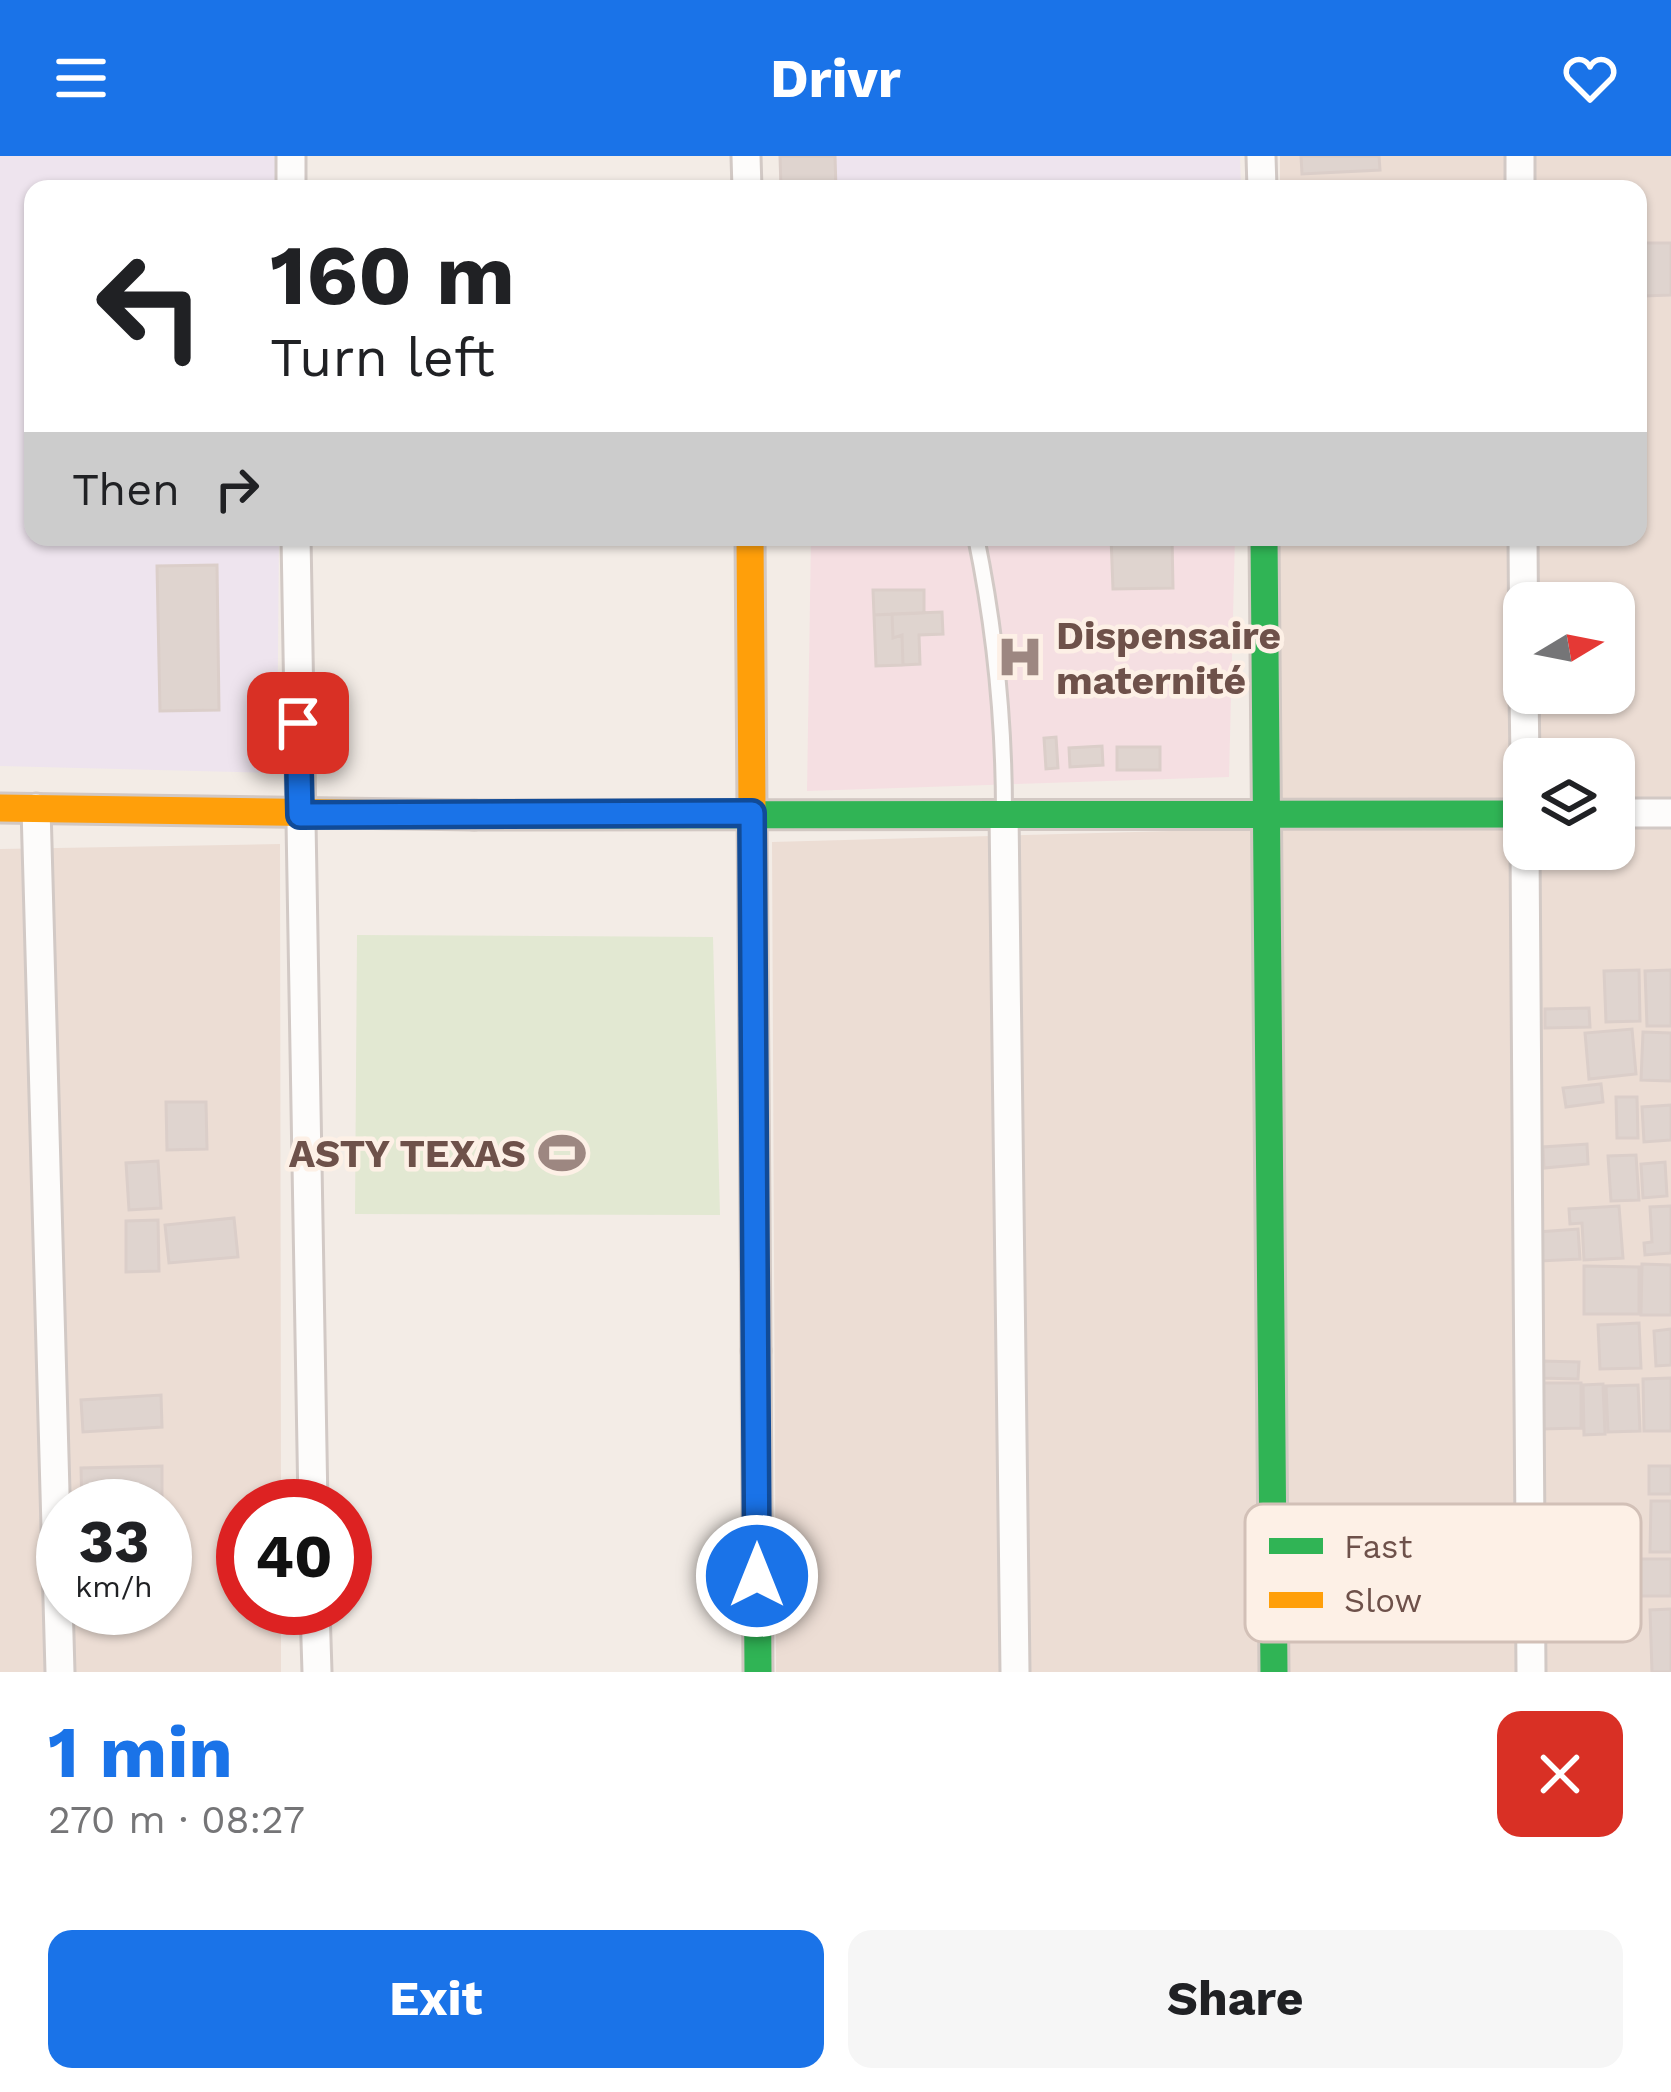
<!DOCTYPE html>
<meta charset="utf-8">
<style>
body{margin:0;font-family:"Work Sans",sans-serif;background:#f6f6f6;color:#202124;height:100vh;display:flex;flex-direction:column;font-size:45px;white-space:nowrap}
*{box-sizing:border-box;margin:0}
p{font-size:39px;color:#757577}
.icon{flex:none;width:66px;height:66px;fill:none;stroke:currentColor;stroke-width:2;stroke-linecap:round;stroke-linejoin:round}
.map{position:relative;height:1516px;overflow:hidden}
.panel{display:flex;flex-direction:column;background:#fff;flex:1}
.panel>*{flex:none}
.hud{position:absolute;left:24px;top:24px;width:1623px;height:366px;border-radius:24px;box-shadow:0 3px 9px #0004;background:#fff;color:#202124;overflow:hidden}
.needle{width:78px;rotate:80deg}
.fabs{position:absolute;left:1503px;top:426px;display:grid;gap:24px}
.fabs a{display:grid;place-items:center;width:132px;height:132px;border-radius:24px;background:#fff;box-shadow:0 3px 9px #0004;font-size:60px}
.speed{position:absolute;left:36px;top:1323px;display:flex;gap:24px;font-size:60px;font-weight:700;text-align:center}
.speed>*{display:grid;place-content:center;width:156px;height:156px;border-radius:50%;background:#fff;box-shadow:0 3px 9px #0004;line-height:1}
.speed small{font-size:30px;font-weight:400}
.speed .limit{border:18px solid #d22;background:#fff;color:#111}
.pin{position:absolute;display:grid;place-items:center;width:102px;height:102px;color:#fff;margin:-51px;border-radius:24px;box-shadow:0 6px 18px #0006}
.me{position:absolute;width:132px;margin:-66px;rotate:0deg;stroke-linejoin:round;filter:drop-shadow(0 0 9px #0008)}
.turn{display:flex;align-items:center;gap:42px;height:252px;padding:0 48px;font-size:54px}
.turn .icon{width:156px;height:156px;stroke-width:2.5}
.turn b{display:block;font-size:84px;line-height:102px}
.then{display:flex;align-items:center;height:114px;padding:0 48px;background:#0003;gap:24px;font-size:45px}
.round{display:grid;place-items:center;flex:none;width:126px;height:126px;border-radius:24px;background:#f6f6f6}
.summary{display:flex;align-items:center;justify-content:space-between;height:204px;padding:0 48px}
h1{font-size:72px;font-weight:700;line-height:90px;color:#1a73e8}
.button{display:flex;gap:24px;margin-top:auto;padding:24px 48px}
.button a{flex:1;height:138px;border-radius:24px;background:#1a73e8;color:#fff;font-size:48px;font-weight:700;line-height:138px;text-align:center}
.button a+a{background:#f6f6f6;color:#202124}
header{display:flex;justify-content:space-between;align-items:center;height:156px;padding:0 48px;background:#1a73e8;color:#fff;font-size:54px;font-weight:700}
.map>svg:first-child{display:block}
</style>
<header><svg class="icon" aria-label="menu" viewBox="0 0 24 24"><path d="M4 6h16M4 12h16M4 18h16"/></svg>Drivr<svg class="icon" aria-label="heart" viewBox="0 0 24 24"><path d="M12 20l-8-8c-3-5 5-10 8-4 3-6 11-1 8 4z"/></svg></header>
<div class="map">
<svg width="1671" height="1516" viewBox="0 0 1671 1516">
<rect width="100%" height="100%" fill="#f3ece6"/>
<path fill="#ecddd4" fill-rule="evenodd" d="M1280,0H1671V1516H776L772,686L1278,672L1279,381H1638V33H1280ZM1524,447H1614V537H1524ZM1524,603H1614V693H1524Z
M280,688L281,1350H243V1452H281V1516H0V693ZM63,1350H165V1452H63Z"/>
<path fill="#eee4ee" d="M0,0H281V33H33V381H279L277,617L0,610Z
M814,0H1240L1241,33H814Z"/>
<path fill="#f5dfe2" d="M811,381H1235L1229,621L807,635Z"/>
<path fill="#e2e8d2" d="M357,779L713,781L720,1059L355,1058Z"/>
<path fill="#dfd4cf" stroke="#dbcec9" stroke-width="3" d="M780,0H835L836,33H781Z
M1301,0H1379L1380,14L1302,18Z
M1645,87H1671V139L1645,140Z
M1111,381H1172L1173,432L1113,433Z
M217,409L219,554L160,555L157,410Z
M873,434H924V457L874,459Z
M942,456L943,478L919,479L920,508L903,509L902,479L893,482L892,458Z
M892,458L893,482L902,479L903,509L876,510L874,459Z
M1056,581L1058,612L1046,613L1044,582Z
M1102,590L1103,609L1070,611L1069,592Z
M1117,591H1160V614H1117Z
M1639,814L1640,865L1606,866L1604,815Z
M1671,814V870H1647L1645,815Z
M1589,852L1590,871L1545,872V853Z
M1632,873L1636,918L1589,923L1585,877Z
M1643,876L1671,877V925L1641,924Z
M1601,928L1603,946L1566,951L1563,932Z
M1616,941H1637L1638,982H1617Z
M166,946H206L207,993L167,994Z
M1671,949V984L1644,986L1642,951Z
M1587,988L1588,1008L1544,1012L1543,991Z
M1636,999L1639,1044L1611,1045L1608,1000Z
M158,1005L161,1052L129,1054L126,1007Z
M1665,1006L1667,1040L1643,1042L1641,1008Z
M1619,1050L1623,1102L1584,1104L1582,1067L1570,1068L1569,1053Z
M1671,1050V1097L1645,1099L1644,1087L1652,1086L1650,1051Z
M234,1062L238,1101L169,1107L165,1069Z
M158,1064L159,1115L126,1116V1065Z
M1578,1073L1580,1103L1540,1105L1538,1076Z
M1642,1108L1671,1109V1159H1641Z
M1584,1110L1639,1111V1158H1584Z
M1639,1167L1641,1212L1600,1213L1598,1169Z
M1671,1173V1209L1656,1210L1654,1175Z
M1541,1205L1579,1206L1578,1223L1540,1222Z
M1671,1222V1275H1644L1643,1223Z
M1542,1227H1581V1272L1542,1273Z
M1603,1228L1605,1278L1584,1279L1583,1229Z
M1638,1229L1640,1275L1608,1276L1606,1230Z
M161,1239L162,1271L83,1276L81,1244Z
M162,1310V1347L82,1349L81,1312Z
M1649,1310H1671V1338H1649Z
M1651,1345H1671V1396H1650Z
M1634,1403H1671V1440H1634Z
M1671,1453V1516H1652L1650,1454Z"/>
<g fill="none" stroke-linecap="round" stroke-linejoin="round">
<defs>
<path id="lane" d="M976,381C995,473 1004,562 1004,656"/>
<path id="street" d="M291,0V33
M746,0L747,33
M1261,0L1262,33
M1520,0V33
M296,381L313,1350
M1523,381L1524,524
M1524,537L1525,603
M36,652L60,1516
M1614,657H1671
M1004,658L1015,1516
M1525,693L1531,1516
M315,1452L317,1516"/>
<path id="fast" d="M1264,381L1274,1516
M474,659L1524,658
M756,1195L758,1516"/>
<path id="slow" d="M750,381L756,1195
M0,652L474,659"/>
</defs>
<use href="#lane" stroke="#d2c9c5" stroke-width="20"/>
<use href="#street" stroke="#d2c9c5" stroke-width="33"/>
<use href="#fast" stroke="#d2c8c3" stroke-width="33"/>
<use href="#slow" stroke="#d2c8c3" stroke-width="33"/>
<use href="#lane" stroke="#fdfcfb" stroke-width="14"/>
<use href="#street" stroke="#fdfcfb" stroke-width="27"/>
<use href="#fast" stroke="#30b455" stroke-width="27"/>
<use href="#slow" stroke="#ff9f0a" stroke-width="27"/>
</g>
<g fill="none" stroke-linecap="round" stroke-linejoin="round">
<defs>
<path id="route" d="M298,567L300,659L752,657L757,1420"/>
</defs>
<use href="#route" stroke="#114b97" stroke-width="30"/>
<use href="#route" stroke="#1a73e8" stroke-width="21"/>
</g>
<defs>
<symbol id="hospital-bare" viewBox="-9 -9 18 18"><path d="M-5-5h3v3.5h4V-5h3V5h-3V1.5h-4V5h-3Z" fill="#9d8781" stroke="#fdf0e6" stroke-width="2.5" paint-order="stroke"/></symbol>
<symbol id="stadium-bare" viewBox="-9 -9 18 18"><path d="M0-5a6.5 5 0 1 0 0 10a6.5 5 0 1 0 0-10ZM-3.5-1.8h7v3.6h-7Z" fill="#9d8781" stroke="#fdf0e6" stroke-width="2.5" paint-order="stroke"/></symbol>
</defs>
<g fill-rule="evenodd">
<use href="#hospital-bare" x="987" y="468" width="66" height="66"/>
<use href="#stadium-bare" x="529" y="964" width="66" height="66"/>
</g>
<g text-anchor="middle" stroke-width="9" stroke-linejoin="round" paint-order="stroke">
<g font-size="39" font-weight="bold" fill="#6e514a" stroke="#fdf0e6" text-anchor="start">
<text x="1056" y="493">Dispensaire<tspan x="1056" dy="45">maternité</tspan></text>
<text x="526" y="1011" text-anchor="end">ASTY TEXAS</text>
</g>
</g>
<rect x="1245" y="1348" width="396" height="138" rx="18" fill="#fdf0e6" stroke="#d2c0b7" stroke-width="3"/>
<rect x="1269" y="1382" width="54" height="16" fill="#30b455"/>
<rect x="1269" y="1436" width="54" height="16" fill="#ff9f0a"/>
<g font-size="33" fill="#6e514a">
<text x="1344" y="1402">Fast</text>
<text x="1344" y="1456">Slow</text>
</g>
</svg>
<div class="fabs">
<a><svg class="needle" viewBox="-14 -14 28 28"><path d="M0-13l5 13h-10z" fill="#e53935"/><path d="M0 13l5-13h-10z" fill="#757577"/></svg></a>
<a><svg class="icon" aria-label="layers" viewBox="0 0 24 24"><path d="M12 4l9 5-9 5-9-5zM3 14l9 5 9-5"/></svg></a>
</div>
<div class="speed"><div>33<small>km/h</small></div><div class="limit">40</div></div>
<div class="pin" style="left:298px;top:567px;background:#d93025"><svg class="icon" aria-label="arrive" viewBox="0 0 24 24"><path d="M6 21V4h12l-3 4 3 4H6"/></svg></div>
<svg class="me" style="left:757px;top:1420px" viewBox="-20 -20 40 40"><circle r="17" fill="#1a73e8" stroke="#fff" stroke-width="3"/><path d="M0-11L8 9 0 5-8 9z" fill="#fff"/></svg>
<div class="hud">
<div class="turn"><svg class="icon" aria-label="left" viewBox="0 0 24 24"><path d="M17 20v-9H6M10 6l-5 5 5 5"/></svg><div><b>160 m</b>Turn left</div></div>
<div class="then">Then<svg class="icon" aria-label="right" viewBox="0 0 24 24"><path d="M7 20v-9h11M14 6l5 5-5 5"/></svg></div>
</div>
</div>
<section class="panel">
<div class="summary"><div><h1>1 min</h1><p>270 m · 08:27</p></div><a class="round" style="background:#d93025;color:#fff"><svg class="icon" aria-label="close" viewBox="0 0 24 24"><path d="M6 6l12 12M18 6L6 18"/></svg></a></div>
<div class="button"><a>Exit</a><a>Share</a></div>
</section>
